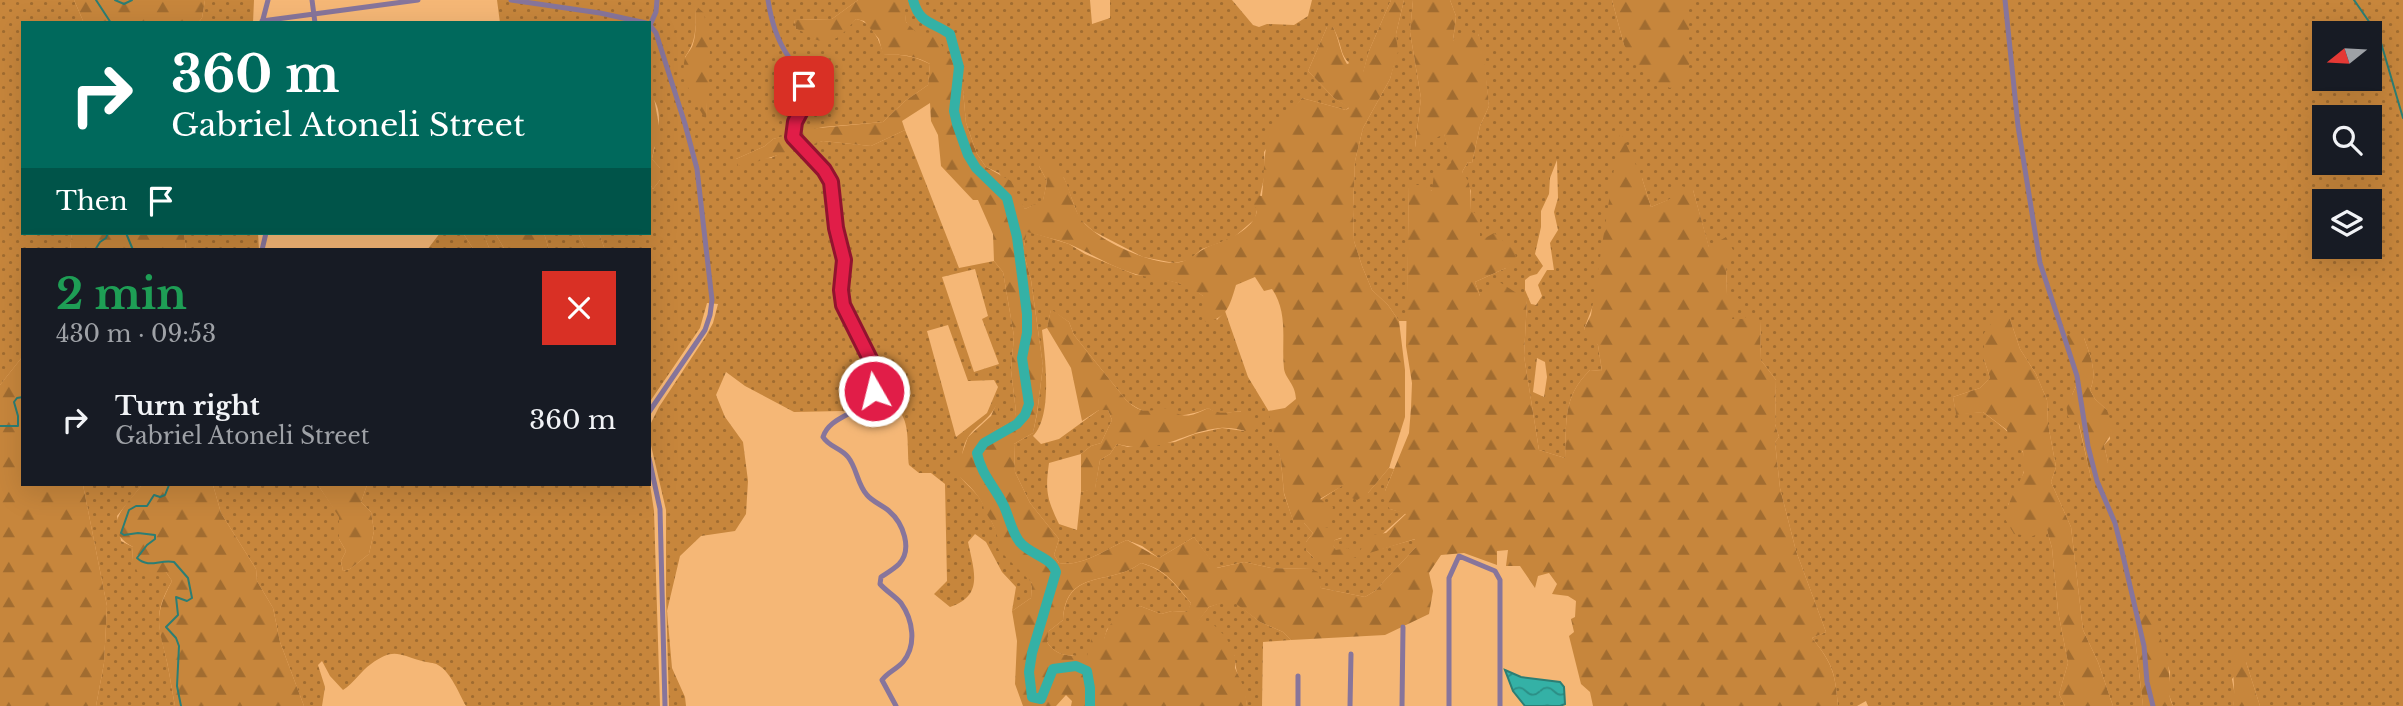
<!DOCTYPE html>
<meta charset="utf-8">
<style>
body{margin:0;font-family:"Libre Baskerville",serif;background:#20242c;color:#f1f3f6;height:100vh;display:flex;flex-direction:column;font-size:26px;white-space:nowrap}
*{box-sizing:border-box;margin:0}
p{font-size:23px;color:#9ea1a6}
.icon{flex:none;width:38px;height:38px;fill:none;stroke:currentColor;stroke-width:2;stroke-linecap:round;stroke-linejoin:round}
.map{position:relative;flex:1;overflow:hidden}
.side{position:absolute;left:21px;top:248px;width:630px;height:238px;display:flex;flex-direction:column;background:#171b24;border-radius:0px;box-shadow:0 7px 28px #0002}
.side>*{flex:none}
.hud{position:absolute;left:21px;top:21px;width:630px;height:214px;border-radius:0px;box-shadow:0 7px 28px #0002;background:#00695c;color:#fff;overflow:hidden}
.needle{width:46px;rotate:252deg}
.fabs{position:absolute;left:2312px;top:21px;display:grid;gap:14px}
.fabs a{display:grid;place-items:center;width:70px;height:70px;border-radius:0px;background:#171b24;box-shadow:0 7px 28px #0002;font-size:35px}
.pin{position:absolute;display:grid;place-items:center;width:60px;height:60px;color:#fff;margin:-30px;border-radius:14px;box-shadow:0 4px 10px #0006}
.me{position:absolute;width:77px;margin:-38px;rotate:352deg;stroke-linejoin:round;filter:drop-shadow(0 0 5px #0008)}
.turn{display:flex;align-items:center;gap:24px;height:147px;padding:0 35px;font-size:32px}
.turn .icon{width:91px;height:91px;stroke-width:2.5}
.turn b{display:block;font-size:49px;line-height:60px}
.then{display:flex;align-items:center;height:66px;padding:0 35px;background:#0003;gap:14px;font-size:26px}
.round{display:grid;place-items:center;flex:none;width:74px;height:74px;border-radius:0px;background:#20242c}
.head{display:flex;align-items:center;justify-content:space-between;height:119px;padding:0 35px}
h1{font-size:42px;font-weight:700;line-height:52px;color:#1e9e55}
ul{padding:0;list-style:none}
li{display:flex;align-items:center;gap:21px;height:105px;padding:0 35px}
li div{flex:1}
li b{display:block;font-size:26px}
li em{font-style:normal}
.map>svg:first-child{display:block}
</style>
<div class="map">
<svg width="2403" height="706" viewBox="0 0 2403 706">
<defs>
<pattern id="grass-dots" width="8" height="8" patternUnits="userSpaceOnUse" patternTransform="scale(1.75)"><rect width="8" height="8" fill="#c7863c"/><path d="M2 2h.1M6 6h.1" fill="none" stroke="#a16c30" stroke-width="1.8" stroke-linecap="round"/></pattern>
<pattern id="forest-firs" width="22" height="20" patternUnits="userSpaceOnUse" patternTransform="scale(1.75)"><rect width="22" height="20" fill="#c7863c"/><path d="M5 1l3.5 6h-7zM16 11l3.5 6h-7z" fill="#a16c30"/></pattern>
<pattern id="water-waves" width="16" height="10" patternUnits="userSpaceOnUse" patternTransform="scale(1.75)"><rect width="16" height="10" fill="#34b1a6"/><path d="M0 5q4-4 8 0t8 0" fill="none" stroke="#2b8e85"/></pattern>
</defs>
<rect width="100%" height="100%" fill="#f5b776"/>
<path fill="url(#grass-dots)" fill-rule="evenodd" d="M0,0H74L84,23H23V233H72L70,250H23V356L0,385Z
M205,0H254L253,23H198L202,18Z
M497,0H858L832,19L794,20L796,29L807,32L815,39L836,38L856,19C872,22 879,40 884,55C902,54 914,56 930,64L928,85L905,101L883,122L823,127L773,139L765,146L736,159L771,158L787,150L823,141L871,146L905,130L959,268L994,261L1003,272L1014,336L1011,370L1016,412L1015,420L991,432L998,402C988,422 978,423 968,437C961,449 961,464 960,477C967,485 978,494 982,502C996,531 1010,559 1032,583L1031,598L1012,611L1016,587L1002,572L986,542L975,534L968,542C974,571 984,596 950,607L934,594L947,581L945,484L931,473H919L909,465C906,440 914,402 877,404L875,419L842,411L794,412L745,386L726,372L716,395L725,417L743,442L748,481L746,514L735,531L701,536L680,556L667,611L672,668L685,697L686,706H669L666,594V510L650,441L649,427L659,407L706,336L713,323L718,304L707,303L700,328L649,403V250H605L599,233H649V183L653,189L660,180V168L652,159C656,139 667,110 649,94V23H593L591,21L587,23H500ZM695,6L707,79L706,118L685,57C697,41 696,26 695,6ZM975,269L988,316L982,319L999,364L974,372L942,277ZM948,325L968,381L994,380L998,387L987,413L956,437L927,331Z
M903,0H1090L1092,24L1110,18V0H1232L1253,25L1259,27L1267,24L1294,25L1308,16L1312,0H1391L1369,51L1363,73C1336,57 1346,52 1333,27H1327L1308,71L1334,98L1349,107L1346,110L1302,98L1264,152L1265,173L1255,219L1233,238L1202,249L1189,260L1174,263L1143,257L1093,231L1079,218L1064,178L1039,166L1047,181L1043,201L1025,209L999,173L986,167L977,154L966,123L963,90L906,22Z
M1404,0H1413L1410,32L1421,98L1415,147L1444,133L1452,163L1433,191L1409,186L1407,321H1399L1388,305L1372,290L1362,266L1354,241L1353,209L1355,161L1363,128L1390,79L1397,52L1396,34Z
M1450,0H1612L1624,45L1689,80V0H2403V706H2260L2246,662L2232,679L2235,696L2233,706H2173L2168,692L2170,672L2162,648L2134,629L2143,706H2113L2098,662L2083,630L2071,527L2051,482L2056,467L2048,424L2047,400L2036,374L2020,349L2010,319L1984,359L1990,378L1980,388L1953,397L1956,414L1983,412C2002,427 2033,446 2023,474C2020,485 2013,495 2008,505L2047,530L2052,548L2058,611L2068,663L2059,694L2065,706H1868L1866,701L1857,706H1838C1835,672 1833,664 1812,638L1826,632L1796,551L1780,488L1775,442L1779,437L1775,424L1776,380L1760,359L1761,321L1732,319L1727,294L1726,267L1709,248L1693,190L1651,207L1642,178L1584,329L1598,345L1602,371L1590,370C1562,398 1567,421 1565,458L1539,450L1524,356L1527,300L1480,296L1475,282L1506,268L1480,242L1470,210L1471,191L1462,172L1468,162L1472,163L1480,126L1489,106L1482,45L1478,34L1453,42L1456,16ZM2324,33H2370V79H2324ZM2324,117H2370V163H2324ZM1557,160L1558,198L1554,212L1558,230L1550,243L1554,270H1547L1538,285L1542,296L1536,305L1531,304L1525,290V280L1530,276L1537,274L1543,266L1535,254L1541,227V211L1549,194L1550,178ZM2324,201H2370V247H2324ZM2084,338C2090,355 2098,372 2090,390L2095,399L2107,410L2110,439L2104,445L2108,462L2091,478L2072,395L2077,384ZM1537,358L1545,362L1547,377L1544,397L1533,392Z
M1027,231L1069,244L1085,254L1136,275L1152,276L1190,286L1203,296L1217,320L1225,311L1248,377L1271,415L1281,461L1284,494L1294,523H1304L1313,533L1306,542V550L1314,558L1336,550L1332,544L1335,540L1342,538L1322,528L1320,500L1349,481L1368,493L1389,468L1394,469L1385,491L1390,509L1406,513L1359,555L1416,539V547L1375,591L1365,597L1321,588L1311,569L1271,568L1244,562L1216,568L1194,537L1159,558L1142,546L1127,540C1106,549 1083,567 1059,563L1054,555L1059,539L1030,503L1015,472L1014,444L1033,433L1037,414L1043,366L1031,280L1023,251ZM1051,310L1069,322L1074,335L1126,400C1146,419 1183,420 1208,408L1218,414L1241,411L1244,431L1222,428L1195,434L1175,442L1128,447L1117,444L1110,454L1100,460L1095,488L1081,492L1077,530L1059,524C1047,499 1045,491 1049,463L1081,454L1091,446L1101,443L1112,420L1108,410H1099L1059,439L1041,444L1033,436C1053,416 1045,357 1042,330L1047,328Z
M184,233H258L259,250H186Z
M440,233H463L474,250H427Z
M483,233H495L505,250H490Z
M544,233H578L586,250H549Z
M649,478L654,511L660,706H466C459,694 451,672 438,665C434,662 427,663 422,661C399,655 394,647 371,664C361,671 354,683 343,690L330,676L322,661L318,665L325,687L322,706H304L280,642L273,608L257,581L256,569L221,513L213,485H318L340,517L339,539L346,551L341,561L343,571L350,569L369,554L374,531L371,512L361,502L367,485H649Z
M83,485H142L117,516L121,541L133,547L132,560L166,572L172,581C152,615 159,626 167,662C170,676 172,691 175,706H96L104,663L107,606Z
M1141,563C1166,570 1175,585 1191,603L1188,612L1172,611L1161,614L1140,606L1107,629L1104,640L1088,656C1071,656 1056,657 1047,642L1049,631L1063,620C1067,567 1109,587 1141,563Z
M1231,599L1260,622L1283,632L1291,640L1263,642L1262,706H1247C1245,687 1234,674 1235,656L1196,623L1209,607Z"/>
<path fill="url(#forest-firs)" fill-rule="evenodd" d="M74,0H205L202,18L198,23H84Z
M858,0H904L906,22L916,32L932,33L939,41L952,61L963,90L966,123L977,154L986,167L1011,181L1025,209L1043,200L1047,181L1039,166L1040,152C1049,160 1059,169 1065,180C1070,191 1073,205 1079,216C1091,238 1148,263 1173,263C1189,263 1198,250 1212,245C1228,240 1253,230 1257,211L1252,201L1256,195L1262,196C1265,170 1262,147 1274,123L1285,119L1302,98L1346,110L1349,108L1334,98L1308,71L1327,27H1333C1339,39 1340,53 1347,64L1355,61L1363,72L1369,51L1391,0H1404L1396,34L1398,52L1390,79L1363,128L1355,161L1353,209L1354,241L1362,266L1372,290L1388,305L1399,321L1405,370V417L1389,468L1368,493L1357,500L1349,497V482L1320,499L1333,507L1331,517L1323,527L1333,528L1343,537L1335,540L1333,545L1336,550L1348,548L1357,555L1370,535L1386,533L1406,514L1390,509L1385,503V491L1409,433L1411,408L1412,383L1406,346L1409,185H1423L1432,191L1434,174L1451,163L1444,134L1415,148L1421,98L1410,32L1413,0H1450L1456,16L1453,41L1471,32L1478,34L1483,45L1489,106L1480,126L1472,163L1468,162L1462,172C1472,183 1471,195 1470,210L1480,216V241L1494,233L1514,250L1516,257L1506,268L1475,282L1480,296L1487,295L1498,281L1527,300L1524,356L1539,450L1565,458C1567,421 1562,398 1590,370L1602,371L1598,345L1590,340L1584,329L1591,315L1620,131L1642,178L1651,207L1670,199L1676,184L1693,190L1709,247L1726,237L1733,250L1726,267L1727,294L1740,299L1732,319H1744L1750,313L1761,321L1760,359L1776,380L1775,424L1779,437L1775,442L1780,488L1796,551L1826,632L1812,638C1833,664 1835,673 1838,706H1593L1590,692L1581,684L1569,636L1574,632L1571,619L1575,617L1576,601L1568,596L1552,594L1557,584L1549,573L1538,576L1535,588L1520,566H1506L1508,550L1497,551V565L1464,553L1441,555L1429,573L1433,591L1429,614L1385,635L1291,640L1283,632L1260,622L1231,600L1209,607L1197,623L1213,624L1226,637L1235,656V668L1245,690L1247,706H1071L1072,701L1066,695L1056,706H1023L1015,684L1017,641L1012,611L1031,598L1032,583L998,549C999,534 994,525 986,513C982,508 985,509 982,503C977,491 958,475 948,468L962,454L968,437L991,416L998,400V417L992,431L1014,420L1016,412L1011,370L1014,336L1003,272L994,261L993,234L978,200H973L941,166L938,135L931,121L930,103L902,121L905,130L871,146L823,141L746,165L738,166L736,159L765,146L773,139L808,129L883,122L905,101L928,85L930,64C914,55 902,54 883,55L879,39L864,21L856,19C846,31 834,46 817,40C809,37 804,31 796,29L794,20L832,19ZM1027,232C1041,236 1056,239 1069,244C1090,253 1110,266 1132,273C1160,282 1178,277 1203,296L1205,322C1227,319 1230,305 1236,285L1255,277L1264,291L1272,289C1289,314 1281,341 1284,369C1286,380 1295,383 1296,399L1285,408L1268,411L1281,461L1284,493L1294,524L1304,523L1313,533L1306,542V550L1314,558H1325L1337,563L1415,539L1416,547L1375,591L1365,597L1321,588L1318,572L1311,569L1271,568L1244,562L1217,568L1194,537L1159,558L1127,540C1106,549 1083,567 1059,563L1054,555L1059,539L1030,503L1015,472L1014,444L1033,433L1037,413L1043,366L1031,280L1023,251ZM1141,563C1166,569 1175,584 1191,603L1187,612L1172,611L1161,614L1140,606C1122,614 1109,619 1104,639L1092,637L1087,656C1071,656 1056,657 1047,642L1049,631L1063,620C1066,567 1109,587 1141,563Z
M1612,0H1689V80L1670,88L1648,78L1624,45Z
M695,5L704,13L710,51L706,120C696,103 679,79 685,58C687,53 692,49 693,44C697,31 695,18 695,5Z
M649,94L654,98L661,137L654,148L652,159L660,168V180L653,189L649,183Z
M72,233H184L186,250H70Z
M463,233H483L490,250H474Z
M495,233H544L549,250H505Z
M578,233H599L605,250H586Z
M1051,309L1069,322L1074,335L1126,400C1142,415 1147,411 1167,408C1184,419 1190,417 1208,408C1225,418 1231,409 1250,412L1258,427L1254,432C1243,431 1231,427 1220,428C1180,432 1163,456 1117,444L1110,454L1100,460L1095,489L1081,492V454L1091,446L1101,443L1112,420L1108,410H1099L1082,421L1071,368L1047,328Z
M1998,315L2010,319L2020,349L2036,374L2047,400L2048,424L2056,467L2051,482L2071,527L2083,630L2098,662L2113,706H2065L2059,694L2068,663L2058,611L2052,548L2047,530L2033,536L2014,534L2005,519L2008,505L2024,472L2023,451L2010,447L2007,430L1983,412L1956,415L1953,397L1980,388L1990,378L1984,359V333Z
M2065,334L2084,338C2090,355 2098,372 2090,390L2095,399L2107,410L2114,430L2104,445L2108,462L2103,473L2091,478L2079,424L2068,417L2065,397L2072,395L2077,384Z
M23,356V485H83L107,606L104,663L96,706H0V385Z
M142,485H213L221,513L256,569L257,581L273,608L280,642L304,706H175C172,691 170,676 167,662C158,625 153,616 172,581L166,572L158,575L138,573L132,560L133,547C99,528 125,506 142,485Z
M318,485H367L361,502L371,512L374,531L369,554L350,569L343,571L341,561L346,551L339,539V517Z
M2143,608C2155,621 2169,655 2169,673C2170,685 2167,695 2173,706H2143L2134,629Z
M2239,651L2246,662L2260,706H2233C2236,689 2232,671 2232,653Z"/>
<path fill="url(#water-waves)" stroke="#2c7e74" stroke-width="2" d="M1505,670L1521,677L1560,682L1564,687L1565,704L1560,706H1525L1513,691Z"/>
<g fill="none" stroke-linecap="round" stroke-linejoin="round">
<path stroke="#2c7e74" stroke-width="2" d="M96,0L111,23
M115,0L124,4L132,0
M2354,0L2379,36L2403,118
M126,233L133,250
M95,250L100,242L106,238L108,233
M0,426H18V416L14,402L17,398L23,397
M169,485L165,495L160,497L154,495L147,506H136L129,510L121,533L124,535L138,533L155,535V539L147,545L137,558C149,569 160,559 174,562L188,578L192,598L187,601L176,597L178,615L166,627L176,638L179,646L177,686L181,706"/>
<path stroke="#34b1a6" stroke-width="10" d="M913,0C920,25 932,21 950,34L959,67L954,111L957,124L968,155L976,168L1007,198L1017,237L1027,314V333L1022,358L1029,404L1025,415L1017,424L984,443L977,453C981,474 995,487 1004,506C1009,517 1012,532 1019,541C1029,555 1051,556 1056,572L1032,653L1029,672L1032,697L1041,699L1053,669L1076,666L1087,671L1090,688V706"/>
<path stroke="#87759b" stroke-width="5" d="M312,0L315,23
M511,0L600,13L646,23
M768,0C771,20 777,40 788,56C794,66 801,74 804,85C809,107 792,117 793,137C803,153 824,162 831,181C836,196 833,214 836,229C838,239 843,250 844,260C845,275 839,288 843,303C849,328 885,364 873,392C864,415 830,414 823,437C829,447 841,448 848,457C857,468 857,484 867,495C873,502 882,505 889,511C903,523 913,549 899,564C894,569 887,573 881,577L880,584C886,591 895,596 901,603C913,620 917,645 903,662C897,669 888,672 882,680L896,706
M2005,0L2018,126L2040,263L2077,376L2088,446L2097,481L2115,523L2121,547L2144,646L2147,682L2153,706
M262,21L418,0
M262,23L268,0
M649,24L656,33L685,124L697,169L712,300L710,315L705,330L649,412
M650,25L656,12L657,0
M262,250L266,233
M649,458L660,509L665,706
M1298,676V706
M1350,706L1351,654
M1402,706L1403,627
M1449,706V578L1459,556L1495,571L1500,580V706"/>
</g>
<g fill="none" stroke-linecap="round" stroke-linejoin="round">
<defs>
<path id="route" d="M804,86V105L795,122L793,137L824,170L831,182L836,228L844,260L841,290L843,305L870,359L874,377V391"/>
</defs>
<use href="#route" stroke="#92132f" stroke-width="18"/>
<use href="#route" stroke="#e11d48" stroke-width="12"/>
</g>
</svg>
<div class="fabs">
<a><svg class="needle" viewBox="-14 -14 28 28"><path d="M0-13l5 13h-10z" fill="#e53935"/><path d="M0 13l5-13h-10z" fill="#9ea1a6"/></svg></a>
<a><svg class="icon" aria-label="search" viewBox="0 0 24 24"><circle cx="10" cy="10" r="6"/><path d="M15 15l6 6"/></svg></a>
<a><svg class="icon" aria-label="layers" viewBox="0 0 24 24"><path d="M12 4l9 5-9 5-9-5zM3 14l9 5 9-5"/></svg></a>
</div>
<div class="pin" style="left:804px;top:86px;background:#d93025"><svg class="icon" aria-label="arrive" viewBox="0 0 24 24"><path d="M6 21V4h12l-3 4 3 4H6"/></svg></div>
<svg class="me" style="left:874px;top:391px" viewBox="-20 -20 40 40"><circle r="17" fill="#e11d48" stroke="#fff" stroke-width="3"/><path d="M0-11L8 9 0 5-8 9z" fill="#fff"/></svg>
<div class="hud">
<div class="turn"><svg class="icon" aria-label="right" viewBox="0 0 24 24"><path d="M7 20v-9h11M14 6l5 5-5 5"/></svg><div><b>360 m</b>Gabriel Atoneli Street</div></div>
<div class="then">Then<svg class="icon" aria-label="arrive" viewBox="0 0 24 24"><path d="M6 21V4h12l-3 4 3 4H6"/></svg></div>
</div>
<section class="side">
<div class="head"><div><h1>2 min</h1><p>430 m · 09:53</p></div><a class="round" style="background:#d93025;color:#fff"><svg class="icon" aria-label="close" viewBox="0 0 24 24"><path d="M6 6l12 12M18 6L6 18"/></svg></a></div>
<ul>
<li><svg class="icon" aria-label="right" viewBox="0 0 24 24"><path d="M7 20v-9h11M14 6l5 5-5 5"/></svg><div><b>Turn right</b><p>Gabriel Atoneli Street</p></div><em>360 m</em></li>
</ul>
</section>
</div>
